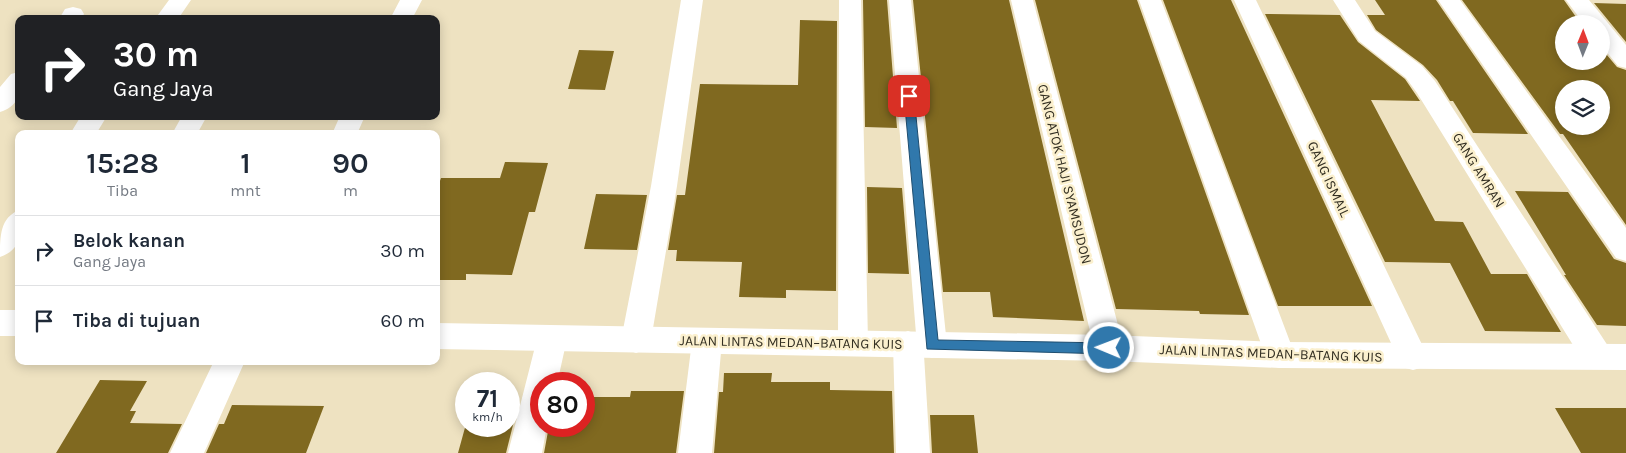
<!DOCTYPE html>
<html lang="id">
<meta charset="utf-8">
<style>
body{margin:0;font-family:Karla,sans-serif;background:#f6f6f7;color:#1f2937;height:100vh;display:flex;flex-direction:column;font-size:19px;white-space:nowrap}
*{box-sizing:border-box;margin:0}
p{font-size:16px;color:#747a83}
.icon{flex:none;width:28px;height:28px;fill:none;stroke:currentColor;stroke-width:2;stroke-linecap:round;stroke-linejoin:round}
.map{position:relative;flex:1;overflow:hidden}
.panel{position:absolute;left:15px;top:130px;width:425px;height:235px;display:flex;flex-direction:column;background:#fff;border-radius:10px;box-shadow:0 2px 12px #0003}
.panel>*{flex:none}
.hud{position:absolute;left:15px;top:15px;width:425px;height:105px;border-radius:10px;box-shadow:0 2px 12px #0003;background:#202124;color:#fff;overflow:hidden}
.needle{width:32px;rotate:1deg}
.tools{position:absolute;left:1555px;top:15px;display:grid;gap:10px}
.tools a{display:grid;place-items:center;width:55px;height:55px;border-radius:50%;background:#fff;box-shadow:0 2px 12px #0003;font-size:25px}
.speed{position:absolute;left:455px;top:372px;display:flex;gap:10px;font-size:25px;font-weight:700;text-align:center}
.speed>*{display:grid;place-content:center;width:65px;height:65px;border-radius:50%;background:#fff;box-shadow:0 2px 12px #0003;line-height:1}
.speed small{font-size:12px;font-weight:400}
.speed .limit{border:8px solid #d22;background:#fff;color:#111}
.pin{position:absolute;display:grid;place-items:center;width:42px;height:42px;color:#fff;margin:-21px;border-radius:10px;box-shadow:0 2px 8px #0006}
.me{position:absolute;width:55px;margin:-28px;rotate:271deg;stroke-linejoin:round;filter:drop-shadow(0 0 4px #0008)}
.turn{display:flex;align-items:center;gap:18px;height:105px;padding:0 15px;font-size:22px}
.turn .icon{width:65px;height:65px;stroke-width:2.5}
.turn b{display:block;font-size:35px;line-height:42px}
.eta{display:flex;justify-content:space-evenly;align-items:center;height:85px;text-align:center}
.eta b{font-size:30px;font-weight:600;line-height:35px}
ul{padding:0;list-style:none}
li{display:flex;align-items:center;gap:15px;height:70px;padding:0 15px;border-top:1px solid #e0e1e3}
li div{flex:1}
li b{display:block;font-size:19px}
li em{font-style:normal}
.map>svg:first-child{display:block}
</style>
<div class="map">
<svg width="1626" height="453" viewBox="0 0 1626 453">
<rect width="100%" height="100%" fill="#eee2c1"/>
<path fill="#806920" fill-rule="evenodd" d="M863,0H887L897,128L865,127Z
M913,0H1009L1084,321L993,317L990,292H943Z
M1035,0H1137L1249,315L1200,314L1199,311L1116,309Z
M1163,0H1231L1372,306H1278Z
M1375,0H1436L1528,134L1473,133L1453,101H1450L1437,80L1423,65L1376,30L1367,15H1385Z
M1462,0H1564L1581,24H1564V61H1601V48L1617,67L1626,70V225L1563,134H1560ZM1564,89H1601V126H1564Z
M1594,3L1626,4V42Z
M1265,14L1340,15L1358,42L1405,79L1420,101L1371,100L1435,221L1463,222L1491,274H1527L1561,332L1485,331L1450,263L1385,262Z
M800,20L837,21L836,291L786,290V298L739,297L742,262L676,261L677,250H668L677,195H685L700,84L798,85Z
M579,50L614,51L605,90L568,89Z
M505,162L548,163L535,212H529L512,275L466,274V280H436V192L441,178H500Z
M867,187L902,188L909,274L868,273Z
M1515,191L1568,192L1614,259L1626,263V326L1597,325L1564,275H1566Z
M596,194L647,195L637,250L584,249Z
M724,373H772L771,382H830V390L892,391L894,453H714L719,392H723Z
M100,380L147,381L130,411H136L130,423L182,424L168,453H56Z
M631,391H684L676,453H544L549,426H584V397H630Z
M232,405L324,406L306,453H206L219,424H224Z
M1555,408H1626V453H1581Z
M509,413H516L506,453H458L466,424V426H509Z
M930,415H974L978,453H932Z"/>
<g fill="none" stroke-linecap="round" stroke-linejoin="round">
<path fill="#fff" fill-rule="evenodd" d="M169,0H191L178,19H155Z
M400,0H422L412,19H390Z
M681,0H703L677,186L651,340L647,349L636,353L625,349L621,340L651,186Z
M839,0H861L868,343L864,352L853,356L842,352L838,343Z
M889,0H911L947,345L943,354L932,358L924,355L930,453H896L893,344L897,335L908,331L916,334Z
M1011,0H1033L1124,348L1120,357L1109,361L1098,357L1094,348Z
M1139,0H1161L1295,355L1291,365L1280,368L1269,365L1265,355Z
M1234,0H1256L1428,357L1424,367L1413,370L1402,367Z
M1333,0H1355L1375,31L1422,66L1435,81L1608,346L1612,356L1608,366L1597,369L1586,366L1417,93L1406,78L1359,41Z
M1438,0H1460L1626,228V261L1616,258Z
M1566,0H1589L1626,45V68L1618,66L1601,45V24H1584Z
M73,7L81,9L84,14L81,19H59L65,9Z
M19,72C19,91 22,105 0,112V87L11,74Z
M81,116H107L96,134H70Z
M182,116H207L197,134H172Z
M340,116H365L357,134H332Z
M19,210C19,231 24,249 0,257C0,236 0,218 19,210Z
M552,326L563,330L567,339L557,384H541V426H547L542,453H508L537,339L541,330Z
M707,328L718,332L722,341L712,453H678L692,341L696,332Z
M214,361H245L204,453H170Z"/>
<path fill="#fff" fill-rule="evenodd" d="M0,310H19V336H0Z
M436,323L1109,335L1280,342L1626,344V370L1280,368L1109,361L436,349Z"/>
</g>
<path fill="#3078ac" stroke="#1f4e70" d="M909,92L914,96L938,340L1109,343L1113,344L1115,348L1113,352L1109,354L927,349L904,96Z"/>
<g text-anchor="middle" stroke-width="5" stroke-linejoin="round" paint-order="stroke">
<g font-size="14" fill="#332f22" stroke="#fbf0ce">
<text transform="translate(1479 170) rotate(58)" y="5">GANG AMRAN</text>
<text transform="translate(1065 174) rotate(76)" y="5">GANG ATOK HAJI SYAMSUDON</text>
<text transform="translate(1329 179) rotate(65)" y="5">GANG ISMAIL</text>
<text transform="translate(791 342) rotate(1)" y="5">JALAN LINTAS MEDAN–BATANG KUIS</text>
<text transform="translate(1271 353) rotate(2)" y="5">JALAN LINTAS MEDAN–BATANG KUIS</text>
</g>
</g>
</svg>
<div class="tools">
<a><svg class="needle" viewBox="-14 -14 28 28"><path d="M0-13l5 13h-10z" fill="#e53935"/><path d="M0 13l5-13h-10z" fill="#747a83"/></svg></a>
<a><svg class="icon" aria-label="layers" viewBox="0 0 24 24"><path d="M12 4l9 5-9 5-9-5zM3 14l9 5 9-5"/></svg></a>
</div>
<div class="speed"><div>71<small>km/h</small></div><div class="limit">80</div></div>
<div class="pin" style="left:909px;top:96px;background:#d93025"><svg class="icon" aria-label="arrive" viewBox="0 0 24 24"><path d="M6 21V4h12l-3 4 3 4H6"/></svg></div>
<svg class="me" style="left:1109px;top:348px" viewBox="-20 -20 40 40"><circle r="17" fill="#3078ac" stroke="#fff" stroke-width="3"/><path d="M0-11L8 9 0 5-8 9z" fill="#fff"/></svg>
<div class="hud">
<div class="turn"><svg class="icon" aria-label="right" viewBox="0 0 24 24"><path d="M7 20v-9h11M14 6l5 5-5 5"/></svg><div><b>30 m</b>Gang Jaya</div></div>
</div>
<section class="panel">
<div class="eta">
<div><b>15:28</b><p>Tiba</p></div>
<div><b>1</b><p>mnt</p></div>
<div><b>90</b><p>m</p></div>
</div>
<ul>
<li><svg class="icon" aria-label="right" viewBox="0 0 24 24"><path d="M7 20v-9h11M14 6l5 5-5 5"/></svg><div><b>Belok kanan</b><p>Gang Jaya</p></div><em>30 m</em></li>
<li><svg class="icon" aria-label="arrive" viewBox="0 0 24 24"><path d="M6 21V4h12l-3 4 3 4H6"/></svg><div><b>Tiba di tujuan</b></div><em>60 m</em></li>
</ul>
</section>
</div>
